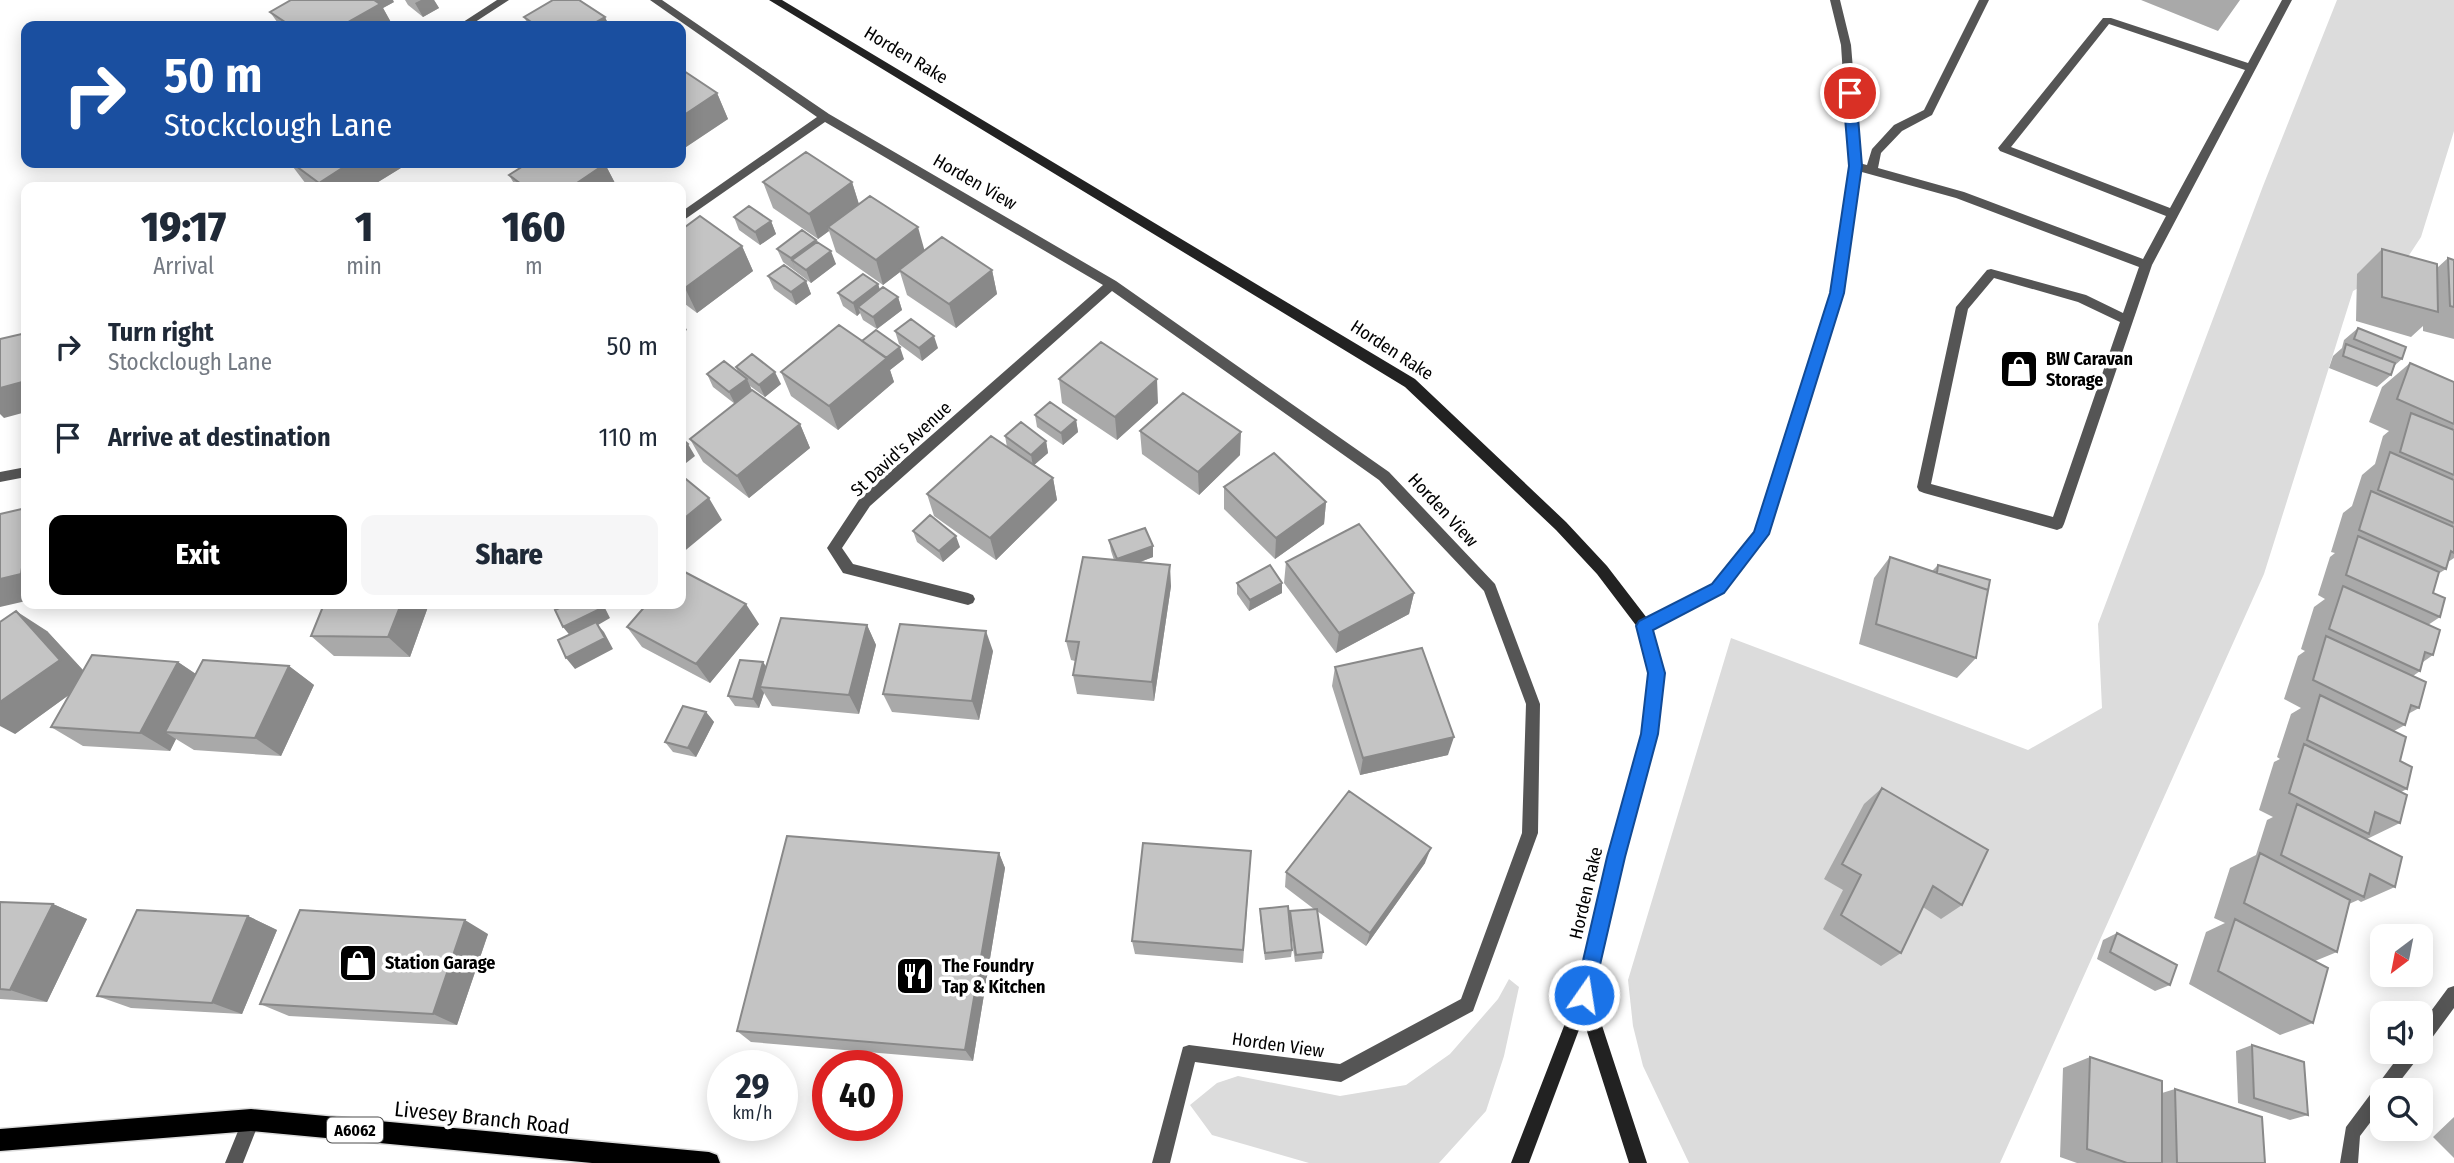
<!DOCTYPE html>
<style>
body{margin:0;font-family:"Fira Sans Condensed",sans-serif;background:#f6f6f7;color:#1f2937;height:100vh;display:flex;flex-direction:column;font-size:26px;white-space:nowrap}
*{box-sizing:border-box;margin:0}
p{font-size:23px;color:#747a83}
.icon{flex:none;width:38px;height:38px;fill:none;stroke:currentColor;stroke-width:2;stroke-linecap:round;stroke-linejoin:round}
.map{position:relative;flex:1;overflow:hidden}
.details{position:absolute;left:21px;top:182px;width:665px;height:427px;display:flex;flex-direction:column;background:#fff;border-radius:14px;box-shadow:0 4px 18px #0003}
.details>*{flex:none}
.top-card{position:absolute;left:21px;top:21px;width:665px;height:147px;border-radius:14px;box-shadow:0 4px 18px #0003;background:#1a4fa0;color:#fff;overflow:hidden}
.needle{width:46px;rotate:212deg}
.buttons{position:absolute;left:2370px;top:924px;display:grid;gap:14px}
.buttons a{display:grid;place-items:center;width:63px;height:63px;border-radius:14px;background:#fff;box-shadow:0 4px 18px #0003;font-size:35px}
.speed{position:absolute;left:707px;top:1050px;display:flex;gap:14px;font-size:35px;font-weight:700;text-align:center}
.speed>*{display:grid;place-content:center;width:91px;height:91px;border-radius:50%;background:#fff;box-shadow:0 4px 18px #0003;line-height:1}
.speed small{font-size:18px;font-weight:400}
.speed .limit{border:10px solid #d22;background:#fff;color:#111}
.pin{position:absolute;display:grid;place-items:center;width:60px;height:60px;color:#fff;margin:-30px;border:4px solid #fff;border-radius:50%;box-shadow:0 2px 7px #0007}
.me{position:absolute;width:77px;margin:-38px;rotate:13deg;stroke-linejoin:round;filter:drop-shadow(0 0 5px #0008)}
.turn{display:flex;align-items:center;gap:24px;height:147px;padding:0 28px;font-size:32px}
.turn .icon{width:91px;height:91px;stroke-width:2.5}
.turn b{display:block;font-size:49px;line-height:60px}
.eta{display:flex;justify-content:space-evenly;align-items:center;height:119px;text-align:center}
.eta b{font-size:42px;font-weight:800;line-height:49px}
.cta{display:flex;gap:14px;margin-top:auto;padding:14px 28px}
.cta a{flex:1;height:80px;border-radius:14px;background:#000;color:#fff;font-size:28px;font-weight:800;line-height:80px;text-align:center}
.cta a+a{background:#f6f6f7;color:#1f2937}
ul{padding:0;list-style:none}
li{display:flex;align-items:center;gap:21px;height:91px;padding:0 28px}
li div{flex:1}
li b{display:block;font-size:26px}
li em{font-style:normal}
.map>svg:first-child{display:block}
</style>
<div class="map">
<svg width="2454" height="1163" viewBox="0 0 2454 1163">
<rect width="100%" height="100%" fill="#fff"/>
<path fill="#dcdcdc" d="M2337,0H2454V131L2421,237L2404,263L2353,291L2264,574L2000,1163H1689L1643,1066L1633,1026L1628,980L1731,638L2028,750L2102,708L2098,624L2263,186Z
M1509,979L1519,987L1504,1056L1486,1111L1439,1163H1309L1212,1135L1190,1105L1217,1083L1238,1076L1340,1096L1406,1085L1450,1054L1498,999Z"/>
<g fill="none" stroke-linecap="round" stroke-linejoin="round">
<defs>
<path id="primary" d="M251,1109L709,1152L717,1155L720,1163H592L251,1131L0,1151V1129Z"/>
</defs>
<use href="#primary" stroke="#dbdbdb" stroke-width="3"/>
<path fill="#555" fill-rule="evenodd" d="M1979,0H1989L1932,115L1902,131L1881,153L1878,168L1964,192L2143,259L2166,216L2000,151L1998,148L2103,18H2111L2248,63L2282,0H2292L2152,265L2064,524L2062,528L2057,530L1924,493L1919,491L1917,487L1956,307L1987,270L1991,269L2086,295L2123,313L2139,267L1956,198L1851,169L1849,166L1855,162L1867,165L1872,149L1894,125L1924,110ZM2109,24L2245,70L2170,208L2011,147ZM1994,278L2078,302L2120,322L2053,517L1931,484L1968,309Z"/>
<path fill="#555" fill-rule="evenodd" d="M497,0H509L469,26H457Z
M650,0H662L829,114L1116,281L1389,472L1495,584L1540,704L1538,833L1473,1011L1341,1082L1195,1062L1170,1163H1152L1183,1047L1189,1045L1340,1064L1461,999L1522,833L1526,704L1484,591L1379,480L1112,291L870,506L842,548L853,564L968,593L973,595L975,599L973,603L968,605L843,573L827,548L860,498L1103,285L825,122L681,222V212L817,117Z
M1830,0H1840L1851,45L1861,166L1843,293L1766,539L1723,592L1645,632L1640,630L1638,626L1640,622L1713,584L1755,532L1831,293L1849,166L1841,45Z
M26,467V477L0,482V472Z
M2454,986V1008L2426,1046L2420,1048V1026L2448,988Z
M2420,1051V1052L2418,1058L2393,1090H2382V1107L2360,1136L2358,1163H2340L2346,1127L2402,1052Z
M251,1111L257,1114L260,1120L243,1163H225L245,1114Z"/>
<path fill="#222" fill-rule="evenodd" d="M769,0H782L1415,379L1566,522L1607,566L1650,622L1663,673L1657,734L1624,857L1592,995L1647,1163H1629L1583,1019L1529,1163H1511L1576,995L1608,857L1643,734L1649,673L1638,628L1597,574L1556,530L1405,387Z"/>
<use href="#primary" fill="#000" fill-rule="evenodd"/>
</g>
<path fill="#a9a9a9" d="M405,0H434L439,8L423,17L408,5Z
M2141,0H2240L2218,31Z
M394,2L383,8L393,26H280L270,12Z
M524,17H605L609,26H529Z
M681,69L717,93L728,119L686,147L681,144Z
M290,163H409L370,187H310L306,184Z
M605,164L617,187H516L509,175Z
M763,182H852L859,204L924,250L992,270L997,294L956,328L907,295L900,272L883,285L836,252L829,231L818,239L773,208Z
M734,217L771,221L776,234L760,245L739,230Z
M681,230L742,246L753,271L697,313L681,301Z
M817,242L836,264L811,283L783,262L777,249Z
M2382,249L2437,268L2448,258L2454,260V339L2423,331V326L2411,337L2356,321L2357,274Z
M768,276L806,281L811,294L796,305L774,289Z
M878,284L880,290L898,297L902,310L877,329L863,320L860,313L857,316L843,306L838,293Z
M2358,328L2402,359L2394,366L2391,375L2377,387L2329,368L2333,356L2342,348L2344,340Z
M895,331L938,348L922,361L899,344Z
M862,341L904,359L890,370L894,382L838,430L791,396L781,372Z
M2410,363L2454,382V558L2448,562L2446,569L2438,574L2433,593L2440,617L2428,625L2433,655L2423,662L2420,671L2413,676L2419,708L2408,714L2405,725L2394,731L2400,761L2407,789L2401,792L2400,823L2367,839L2395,887L2361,902L2358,900L2349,904L2337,952L2315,961L2313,1023L2280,1035L2189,984L2206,932L2225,923L2214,918L2230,868L2256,855L2267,820L2273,817L2259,810L2274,762L2280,759L2277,757L2291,714L2301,708L2284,699L2298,656L2305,651L2301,649L2314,607L2325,599L2318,595L2330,557L2335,553L2331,552L2343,513L2352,506L2362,475L2375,464L2383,436L2389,431L2369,422L2382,387Z
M736,367L781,384L765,397L750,386L752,390L800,424L810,448L749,498L703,462L690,439L735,404L713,387L707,374L738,372Z
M1059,379L1158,403L1117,440L1062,403Z
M1035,415L1076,420L1078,432L1063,445L1037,427Z
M1140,431L1240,455L1199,495L1142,454Z
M1005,436L1046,441L1048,453L1034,465L1053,478L1057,500L996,560L934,516L927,494L1007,447Z
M1224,487L1326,502L1324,524L1275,559L1224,509Z
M913,531L960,547L943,562L917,542Z
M1109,540L1153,557L1140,562L1171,586L1154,701L1077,694L1073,675L1075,661L1071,660L1066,641L1114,560L1111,551Z
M1890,557L1932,571L1938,565L1976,658L1957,678L1859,644L1874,578Z
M1286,562L1414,593L1409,614L1336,653L1284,583Z
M1237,583L1282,593L1249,611L1237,594Z
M429,604L410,657L334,656L311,636Z
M759,624L710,683L642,647L627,627Z
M867,625L876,645L859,714L772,706L764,693L759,708L735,706L728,696L766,666Z
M47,631L84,671L178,662L196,674L289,666L314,685L281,756L194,750L176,739L170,751L83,746L51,727L70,694L15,734Z
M993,651L979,720L892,712L883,694Z
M1335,667L1448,755L1360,775L1332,686Z
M706,712L714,722L696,757L673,752L665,742Z
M1882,788L1962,905L1941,919L1923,907L1901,953L1881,966L1823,929L1843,890L1824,879L1864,804Z
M999,853L1005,868L973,1061L751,1042L737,1031Z
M1425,863L1366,946L1317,911L1323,952L1322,959L1295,962L1289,919L1290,911L1314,909L1285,887L1286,872Z
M1250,867L1243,963L1135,954L1132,941Z
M0,902L53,904L87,919L47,1002L0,999Z
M1260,909L1292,950L1291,957L1265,960L1260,917Z
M248,916L277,930L242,1014L131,1008L97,996Z
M2117,933L2170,985L2155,991L2097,959L2103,940Z
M488,934L457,1025L289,1016L260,1004Z
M2252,1045L2308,1115L2290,1120L2238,1103L2236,1051Z
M2090,1057L2162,1093L2175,1089L2265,1163H2077L2060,1157L2063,1068Z
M2454,1117V1158L2433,1137Z"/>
<path fill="#898989" d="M372,0H393L394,2L383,8L393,26H341Z
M421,0H434L439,8L423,17L415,3Z
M605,17L609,26H589Z
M717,93L728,119L686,147L681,136V117Z
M350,163H409L370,187H322L319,183Z
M605,164L617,187H571Z
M852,182L860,208L828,227L829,231L818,239L809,214Z
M771,221L776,234L760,245L755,232Z
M918,227L925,252L899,270L900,272L883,285L876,260Z
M816,240L821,253L792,260L796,271L791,258Z
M742,246L753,271L697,313L685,288Z
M831,251L836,264L811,283L806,270Z
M992,270L997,294L956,328L949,304Z
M806,281L811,294L796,305L791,292Z
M878,284L882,296L858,307L860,313L857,316L853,303Z
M898,297L902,310L877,329L873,317Z
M681,318L687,330L681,334Z
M934,336L938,348L922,361L919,348Z
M900,347L904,359L890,370L894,382L838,430L829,406Z
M775,372L781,384L765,397L759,385Z
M747,379L752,391L735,404L729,392Z
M1157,379L1158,403L1117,440L1115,417Z
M26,381V412L4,418L0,414V388Z
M1076,420L1078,432L1063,445L1061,433Z
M800,424L810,448L749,498L737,476Z
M1241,432L1240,455L1199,495L1198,472Z
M1046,441L1048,453L1033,466L1031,455Z
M688,444L695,456L681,467V450Z
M1053,478L1057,500L996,560L990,538Z
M709,498L722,520L681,554V521Z
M1326,502L1324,524L1275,559L1276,538Z
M956,536L960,547L943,562L939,551Z
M26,543V601L0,607V579Z
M1153,546V557L1119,570L1117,559Z
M1170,565L1171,586L1154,701L1152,682Z
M1282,583V593L1249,611L1250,600Z
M1414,593L1409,614L1336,653L1339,633Z
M401,604H429L410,657L388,637Z
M600,604H603L610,618L598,625L604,632L613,649L575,669L566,658L572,638L563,627Z
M746,604L759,624L710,683L696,664Z
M16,611L47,631L91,679L15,734L0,726V702Z
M867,625L876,645L859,714L849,695Z
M986,631L993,651L979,720L972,701Z
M178,662L206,681L165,732L176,739L170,751L140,733Z
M763,662L770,672L760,687L764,693L759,708L753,699Z
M289,666L314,685L281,756L255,738Z
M706,712L714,722L696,757L688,748Z
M1454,737L1448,755L1360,775L1363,758Z
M1431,848L1425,863L1366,946L1370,933Z
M999,853L1005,868L973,1061L965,1050Z
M53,904L87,919L47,1002L10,990Z
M248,916L277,930L242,1014L212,1003Z
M465,920L488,934L457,1025L433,1014Z"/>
<path fill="#c4c4c4" stroke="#898989" stroke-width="2" d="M291,0H374L380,4L341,26H291L270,12Z
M553,0H579L605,17L589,26H537L524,17Z
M681,69L717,93L681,117Z
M806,152L852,182L809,214L763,182Z
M292,163H350L319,183Z
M528,163H603L605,164L571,187H525L509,175Z
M870,196L918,227L876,260L828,227Z
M749,206L771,221L755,232L734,217Z
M700,216L742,246L685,288L681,285V230Z
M802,230L816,240L791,258L777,249Z
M942,237L992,270L949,304L899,270Z
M817,242L831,251L806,270L792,260Z
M2382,249L2437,264L2438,312L2382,297Z
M2448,258L2454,260V307L2450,306Z
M784,265L806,281L791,292L768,276Z
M863,274L878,284L853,303L838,293Z
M883,287L898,297L873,317L858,307Z
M911,319L934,336L919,348L895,331Z
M839,325L887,358L829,406L781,372Z
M2358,328L2406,347L2402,359L2354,339Z
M876,330L900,347L886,358L862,341Z
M26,333V381L0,388V339Z
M1101,342L1157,379L1115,417L1059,379Z
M2346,344L2395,363L2391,375L2343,356Z
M752,354L775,372L759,385L736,367Z
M724,361L747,379L729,392L707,374Z
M2410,363L2454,382V424L2397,399Z
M752,390L800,424L737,476L690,439Z
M1183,393L1241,432L1198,472L1140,431Z
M1050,402L1076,420L1061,433L1035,415Z
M2411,413L2454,430V475L2400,452Z
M1021,422L1046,441L1031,455L1005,436Z
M991,436L1053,478L990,538L927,494Z
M681,438L688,444L681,450Z
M2390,452L2454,480V523L2378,490Z
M1274,453L1326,502L1276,538L1224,487Z
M681,475L709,498L681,521Z
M2371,491L2454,527V553L2451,551L2446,569L2359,530Z
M26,508V543L21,574L0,579V514Z
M930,515L956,536L939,551L913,531Z
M1359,524L1414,593L1339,633L1286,562Z
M1145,528L1153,546L1117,559L1109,540Z
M2358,536L2439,572L2433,593L2445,598L2440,617L2346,575Z
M1083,557L1170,565L1152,682L1073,675L1079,642L1066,641Z
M1890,557L1988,590L1976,658L1876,624Z
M1270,565L1282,583L1250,600L1237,583Z
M1938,565L1990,580L1987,596L1988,590L1937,573Z
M681,570L746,604L696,664L627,627L647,604H681Z
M2343,586L2440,630L2433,655L2425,652L2420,671L2329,629Z
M324,604H401L388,637L311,636Z
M568,604H600L602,608L563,627L555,610Z
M16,611L60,660L0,702V622Z
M781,618L867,625L849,695L760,687Z
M596,622L605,638L566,658L558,640Z
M900,624L986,631L972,701L883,694Z
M2326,636L2426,682L2419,708L2411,705L2405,725L2313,680Z
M1422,648L1454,737L1363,758L1335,667Z
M92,655L178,662L140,733L51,727Z
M203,660L289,666L255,738L165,732Z
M740,660L763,662L753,699L728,696Z
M2320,695L2406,737L2400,761L2412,767L2407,789L2307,740Z
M683,706L706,712L688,748L665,742Z
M2304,744L2407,795L2400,823L2375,812L2369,834L2289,793Z
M1882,788L1988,850L1962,905L1933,886L1901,953L1841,915L1861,875L1842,864Z
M1349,791L1431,848L1370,933L1286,872Z
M2297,804L2402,857L2395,887L2370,874L2364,897L2281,855Z
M787,836L999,853L965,1050L737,1031Z
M1143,843L1251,851L1243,950L1132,941Z
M2260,853L2350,900L2337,952L2244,903Z
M0,902L53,904L10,990L0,989Z
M1288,906L1292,950L1265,953L1260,909Z
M1317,909L1323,952L1296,955L1290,911Z
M137,910L248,916L212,1003L97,996Z
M300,910L465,920L433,1014L260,1004Z
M2235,919L2328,968L2313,1023L2218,971Z
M2117,933L2177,965L2170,985L2110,952Z
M2252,1045L2304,1062L2308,1115L2254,1098Z
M2090,1057L2162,1081V1163H2127L2087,1149Z
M2175,1089L2262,1117L2265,1163H2177Z"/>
<path fill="#1a73e8" stroke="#114b97" stroke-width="2" d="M1850,89L1856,93L1862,166L1844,293L1769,534L1724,593L1653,630L1665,673L1658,734L1625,857L1593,995L1591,1002L1584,1005L1577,1002L1575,995L1607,857L1641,734L1648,673L1636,626L1639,621L1712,584L1754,532L1830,293L1849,166L1843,93Z"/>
<defs>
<symbol id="shop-square" viewBox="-11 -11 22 22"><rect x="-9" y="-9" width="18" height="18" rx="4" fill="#000" stroke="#fff"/><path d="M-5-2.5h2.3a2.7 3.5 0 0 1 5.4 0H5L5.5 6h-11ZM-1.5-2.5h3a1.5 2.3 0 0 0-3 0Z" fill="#fff"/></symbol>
<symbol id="restaurant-square" viewBox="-11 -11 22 22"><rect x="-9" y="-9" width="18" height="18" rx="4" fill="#000" stroke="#fff"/><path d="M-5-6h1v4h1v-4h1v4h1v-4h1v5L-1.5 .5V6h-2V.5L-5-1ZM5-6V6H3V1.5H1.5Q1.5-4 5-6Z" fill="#fff"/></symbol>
</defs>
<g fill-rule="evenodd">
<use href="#shop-square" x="1997" y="347" width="44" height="44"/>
<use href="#shop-square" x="336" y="941" width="44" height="44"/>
<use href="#restaurant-square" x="893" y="954" width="44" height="44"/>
</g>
<g text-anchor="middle" stroke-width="7" stroke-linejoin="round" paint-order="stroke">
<rect fill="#fff" stroke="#4c4c4c" stroke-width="2" x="327" y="1117.5" width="56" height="25" rx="5"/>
<g font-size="16" font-weight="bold" fill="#000">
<text x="355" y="1136">A6062</text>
</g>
<g font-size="18" fill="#000" stroke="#fff">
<text transform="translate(906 55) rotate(31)" y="6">Horden Rake</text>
<text transform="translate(975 182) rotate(30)" y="6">Horden View</text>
<text transform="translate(1392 350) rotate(33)" y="6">Horden Rake</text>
<text transform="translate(901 449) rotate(-43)" y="6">St David's Avenue</text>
<text transform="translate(1443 510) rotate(47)" y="6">Horden View</text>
<text transform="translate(1586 893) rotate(-77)" y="6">Horden Rake</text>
<text transform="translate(1278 1045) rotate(8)" y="6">Horden View</text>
</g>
<g font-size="18" font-weight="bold" fill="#000" stroke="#fff" text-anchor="start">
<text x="2046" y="365">BW Caravan<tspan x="2046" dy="21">Storage</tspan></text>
<text x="385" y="969">Station Garage</text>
<text x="942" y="972">The Foundry<tspan x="942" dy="21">Tap &amp; Kitchen</tspan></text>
</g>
<g font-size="21" fill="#000" stroke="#fff">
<text transform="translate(482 1118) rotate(6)" y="7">Livesey Branch Road</text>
</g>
</g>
</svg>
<div class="buttons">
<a><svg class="needle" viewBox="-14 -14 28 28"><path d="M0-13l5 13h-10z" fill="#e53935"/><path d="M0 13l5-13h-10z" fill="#747a83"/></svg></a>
<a><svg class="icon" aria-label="sound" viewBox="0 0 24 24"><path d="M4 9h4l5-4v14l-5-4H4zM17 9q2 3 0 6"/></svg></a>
<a><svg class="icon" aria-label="search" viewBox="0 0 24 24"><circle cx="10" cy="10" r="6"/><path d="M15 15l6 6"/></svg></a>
</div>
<div class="speed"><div>29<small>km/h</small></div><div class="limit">40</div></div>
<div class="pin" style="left:1850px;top:93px;background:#d93025"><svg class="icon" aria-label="arrive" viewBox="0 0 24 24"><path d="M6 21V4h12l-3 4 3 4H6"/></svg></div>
<svg class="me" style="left:1584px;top:995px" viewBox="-20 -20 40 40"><circle r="17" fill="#1a73e8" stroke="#fff" stroke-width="3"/><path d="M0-11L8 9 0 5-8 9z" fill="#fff"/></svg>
<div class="top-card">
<div class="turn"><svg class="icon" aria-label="right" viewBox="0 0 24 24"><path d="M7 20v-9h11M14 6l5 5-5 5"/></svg><div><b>50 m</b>Stockclough Lane</div></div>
</div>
<section class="details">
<div class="eta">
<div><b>19:17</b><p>Arrival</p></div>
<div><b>1</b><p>min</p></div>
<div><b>160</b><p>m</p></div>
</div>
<ul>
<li><svg class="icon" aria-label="right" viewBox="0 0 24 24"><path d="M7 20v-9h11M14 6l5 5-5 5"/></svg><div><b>Turn right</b><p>Stockclough Lane</p></div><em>50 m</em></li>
<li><svg class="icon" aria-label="arrive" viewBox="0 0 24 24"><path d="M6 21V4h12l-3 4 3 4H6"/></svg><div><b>Arrive at destination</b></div><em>110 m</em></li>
</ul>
<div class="cta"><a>Exit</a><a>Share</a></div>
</section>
</div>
